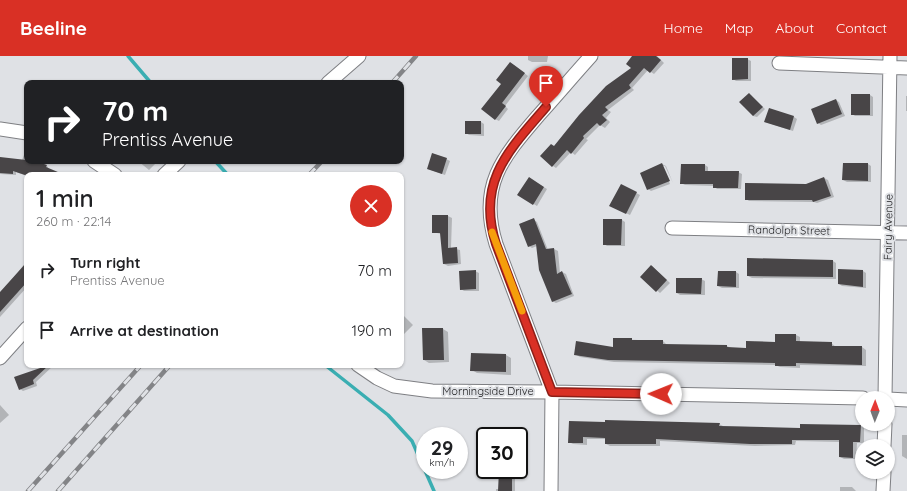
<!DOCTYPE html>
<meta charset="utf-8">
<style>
body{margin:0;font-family:Quicksand,sans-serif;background:#f2f2f2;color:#202124;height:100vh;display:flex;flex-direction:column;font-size:15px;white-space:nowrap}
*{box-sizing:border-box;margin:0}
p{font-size:13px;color:#757577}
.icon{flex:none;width:22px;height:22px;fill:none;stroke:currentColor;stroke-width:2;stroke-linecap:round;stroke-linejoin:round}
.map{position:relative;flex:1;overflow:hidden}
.side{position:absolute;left:24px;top:116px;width:380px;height:196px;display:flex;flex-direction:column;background:#fff;border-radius:8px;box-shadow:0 1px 3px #0004}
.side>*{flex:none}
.top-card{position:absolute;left:24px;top:24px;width:380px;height:84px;border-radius:8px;box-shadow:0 1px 3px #0004;background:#202124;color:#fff;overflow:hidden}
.needle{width:26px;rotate:1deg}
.tools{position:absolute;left:855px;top:335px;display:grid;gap:8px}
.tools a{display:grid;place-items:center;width:40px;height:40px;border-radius:50%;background:#fff;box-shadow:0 1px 3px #0004;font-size:20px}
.speed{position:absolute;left:416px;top:371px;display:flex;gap:8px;font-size:20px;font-weight:700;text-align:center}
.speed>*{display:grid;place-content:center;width:52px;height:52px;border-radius:50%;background:#fff;box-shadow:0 1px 3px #0004;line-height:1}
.speed small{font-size:10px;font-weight:400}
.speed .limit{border:2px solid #111;border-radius:6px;background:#fff;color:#111}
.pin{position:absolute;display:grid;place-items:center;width:34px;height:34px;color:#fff;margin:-41px -17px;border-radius:50% 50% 50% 0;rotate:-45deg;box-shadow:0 0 4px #0007}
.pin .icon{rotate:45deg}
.me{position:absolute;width:44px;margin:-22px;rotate:271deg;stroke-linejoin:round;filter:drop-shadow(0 0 3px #0008)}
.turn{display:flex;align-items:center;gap:14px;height:84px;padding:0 12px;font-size:18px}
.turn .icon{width:52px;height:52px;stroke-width:2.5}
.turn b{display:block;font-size:28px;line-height:34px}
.round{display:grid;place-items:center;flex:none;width:42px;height:42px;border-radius:21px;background:#f2f2f2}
.overview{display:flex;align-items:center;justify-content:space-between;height:68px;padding:0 12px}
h1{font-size:24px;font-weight:600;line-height:30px}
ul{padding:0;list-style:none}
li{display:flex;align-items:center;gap:12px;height:60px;padding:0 12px}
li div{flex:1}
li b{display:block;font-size:15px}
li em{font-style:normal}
header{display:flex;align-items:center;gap:24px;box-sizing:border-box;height:56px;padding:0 20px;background:#d93025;color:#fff}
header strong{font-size:19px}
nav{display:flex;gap:22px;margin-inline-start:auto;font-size:14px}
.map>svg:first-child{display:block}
</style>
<header>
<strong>Beeline</strong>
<nav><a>Home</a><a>Map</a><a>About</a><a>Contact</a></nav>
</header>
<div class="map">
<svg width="907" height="435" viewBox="0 0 907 435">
<rect width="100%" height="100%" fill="#dfe1e5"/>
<path fill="#0003" d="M528,0H548L547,6H532L528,4Z
M634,0H657L664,7L654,18L648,14L632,32L634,34L608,54L611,56L606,62L610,66L605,72L600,69L586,83L588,84L575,99L571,96L556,112L553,110L554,91L633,12Z
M747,3L751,5V25H736L733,23Z
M514,9L528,20L505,50L508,53L499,65L495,63L502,27Z
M749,38L765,53L757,61L753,60Z
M870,39L873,41V60H855L852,58Z
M906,40H907V55H906Z
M836,44L839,46L845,60L821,69L818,67Z
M794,61L797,63L793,75L765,66Z
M481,66L484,68V80L469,79L466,77Z
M26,94L27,105L47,110L49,113L63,119L27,120L16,116V119L0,118V102L22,104Z
M446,103L450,105L445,119L428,113Z
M138,105H158L149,114Z
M662,108L666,110L673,127L665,110H662L670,128L651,135L648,133Z
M868,108L871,110V126H847L843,124Z
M705,109L708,111V116H738L742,118L741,133H717L714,130L685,129L681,127Z
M529,122L547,133L537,150L519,139Z
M824,122L828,124L834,141L817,147L814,146L749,145L746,143L806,129Z
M621,129L640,139L630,159L611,150Z
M433,160H448L452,162L451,192L460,194L461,208L448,210L444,208L441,178L433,176Z
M534,164L537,166L548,194L554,193L558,195L560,217L562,216L566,218L574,240L556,247L552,245L537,190L532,192L529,190Z
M622,164L625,166V190H607L604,188Z
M27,205V231L0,261V238Z
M833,205L836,207V223L752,222L748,220Z
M652,210L670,227L660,237L641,221Z
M475,215L479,217V235H464L461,233Z
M863,215L866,217V232L842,230L839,228Z
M719,216H736L739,218V232H722L718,230Z
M701,223L705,225V239H680L677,237Z
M401,257L413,269L401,281Z
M443,273L448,276L449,306L429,307L424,304Z
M776,279H796L800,281V286L831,287L836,291H862L866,294V310L800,309V312L780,311L775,309L614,306L580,301L575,298L614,292V283L663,285L667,289L727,290L731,292L747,293L776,287Z
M506,299L511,302V319L477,317L472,314Z
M38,309H54L36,326L37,330L23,335L20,333L41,312Z
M0,349L9,359L0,367Z
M570,366L719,368L723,370L801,373L860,370L864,372V387H857L856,403H844L840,401V386L796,385L795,389L755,390L660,385V390H610L606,388V383H587V389L573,388L569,386Z
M902,379H907V403L902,400Z
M519,395L523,397V420H515V435H496V433H499L500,414H519Z
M840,431H852L856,435H840Z"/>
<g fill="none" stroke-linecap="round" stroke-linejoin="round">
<path stroke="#3aaeb2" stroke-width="3.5" d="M128,0L151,27
M215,105L228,119
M325,309L388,359L412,385L434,435"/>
</g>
<path fill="#484547" d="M632,0H656L661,4L650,17L644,12L629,29L631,32L605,51L608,54L602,59L607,64L600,70L597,67L583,80L584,82L571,98L567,94L552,111L540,100L551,88L554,90L579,59L606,30L631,12L626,8Z
M732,2H748V23L732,24Z
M510,6L525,17L502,47L506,50L495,64L481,53L501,28L496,24Z
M749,37L763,51L753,60L739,46Z
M851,38H870V59H851Z
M836,43L842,58L817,68L811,53Z
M769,52L794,60L790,74L764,66Z
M465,65H481V78H465Z
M432,97L447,102L442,118L427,113Z
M0,101L35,105L47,109L46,111L65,119H25L13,115V118L0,117Z
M662,107L670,125L647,134L640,117Z
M843,107H868V125L842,124Z
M681,108H705V115H739L738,132H713V128H680Z
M529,121L544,131L533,149L517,139Z
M824,121L831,140L813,146L812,144H745V127L806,128Z
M621,128L637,136L626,158L609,150Z
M432,159H448V192L457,191L458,207L443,208L440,177H432Z
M534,162L546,193L554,192L557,218L562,215L572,238L552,246L539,214L536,188L528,191L519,168Z
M603,163H622L621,189H603Z
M747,202L833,204V221L747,220Z
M27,206V226L0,256V236Z
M651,209L667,224L656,236L640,221Z
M838,213L863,214V231L838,228Z
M476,214V233L460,234L459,215Z
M718,215H736V231L717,230Z
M676,222H702L701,238L676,237Z
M422,272H443L444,304H423Z
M775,278H796V285L832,286V290H862V309L796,307V310H775V307L608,304L574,299L576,285L613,291V282H632V284H663V288L727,289V291L746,292V285L775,286Z
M471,297L506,298V316L470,315Z
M49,309L33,324L34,328L19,334L14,321Z
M605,364L720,367L719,370L800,372V368L861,369L860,386H853V402L839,401V384H792V388H750L656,383V388H605V382L583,381V387H568L569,365L605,366Z
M499,414H512V435H498Z"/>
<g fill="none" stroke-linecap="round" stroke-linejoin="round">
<defs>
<path id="minor" d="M779,7L907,12
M328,27L359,0
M0,73L27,77
M94,105L115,119
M164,119L179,105
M672,172L907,177
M0,302L27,272
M358,309L377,322L394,330L432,335L552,336L863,342
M885,342L890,0
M888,343L907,344
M884,390L885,368
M551,435L552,336L496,188C478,130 502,102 538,60C556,40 573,20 591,0
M883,435L884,416"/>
</defs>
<use href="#minor" stroke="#7e7f83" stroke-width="15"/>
<use href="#minor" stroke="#fff" stroke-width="13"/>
<defs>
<path id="rail" d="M392,27L416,0
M309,119L322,105
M28,435L141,309
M58,435L170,309"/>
</defs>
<use href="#rail" stroke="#838487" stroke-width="4.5"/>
<use href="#rail" stroke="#dfe1e5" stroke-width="3" stroke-dasharray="9" stroke-linecap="butt"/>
</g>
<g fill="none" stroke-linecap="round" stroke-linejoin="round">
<defs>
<path id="route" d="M546,51C509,94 476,126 496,188L552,336L661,338"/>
</defs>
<use href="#route" stroke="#8d1f18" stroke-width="10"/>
<use href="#route" stroke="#d93025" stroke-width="7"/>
<path stroke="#f59e0b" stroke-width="7" d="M492,176L522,255"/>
</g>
<g text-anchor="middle" stroke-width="4" stroke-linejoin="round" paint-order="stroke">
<g font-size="11" fill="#212123" stroke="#dfe1e5">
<text transform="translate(888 171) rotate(-89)" y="4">Fairy Avenue</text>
<text transform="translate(789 174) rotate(1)" y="4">Randolph Street</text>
<text x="488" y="339">Morningside Drive</text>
</g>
</g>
</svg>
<div class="tools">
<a><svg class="needle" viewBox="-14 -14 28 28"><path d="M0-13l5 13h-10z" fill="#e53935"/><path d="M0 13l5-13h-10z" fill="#757577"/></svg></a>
<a><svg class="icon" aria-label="layers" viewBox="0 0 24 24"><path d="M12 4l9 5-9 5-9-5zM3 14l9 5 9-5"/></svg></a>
</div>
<div class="speed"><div>29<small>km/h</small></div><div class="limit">30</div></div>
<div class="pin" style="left:546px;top:51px;background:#d93025"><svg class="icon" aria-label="arrive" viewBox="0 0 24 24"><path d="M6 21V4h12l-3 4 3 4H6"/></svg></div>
<svg class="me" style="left:661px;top:338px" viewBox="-20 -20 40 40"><circle r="19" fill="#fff"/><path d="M0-13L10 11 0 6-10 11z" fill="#d93025"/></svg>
<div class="top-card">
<div class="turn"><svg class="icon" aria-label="right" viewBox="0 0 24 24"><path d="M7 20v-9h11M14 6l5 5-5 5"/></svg><div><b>70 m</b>Prentiss Avenue</div></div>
</div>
<section class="side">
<div class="overview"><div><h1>1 min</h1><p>260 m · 22:14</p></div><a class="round" style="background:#d93025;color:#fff"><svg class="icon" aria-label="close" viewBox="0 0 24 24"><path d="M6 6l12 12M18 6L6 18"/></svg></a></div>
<ul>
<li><svg class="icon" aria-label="right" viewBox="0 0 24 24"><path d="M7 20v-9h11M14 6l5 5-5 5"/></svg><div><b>Turn right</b><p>Prentiss Avenue</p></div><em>70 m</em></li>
<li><svg class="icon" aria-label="arrive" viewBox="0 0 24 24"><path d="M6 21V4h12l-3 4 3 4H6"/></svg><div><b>Arrive at destination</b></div><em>190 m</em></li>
</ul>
</section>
</div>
